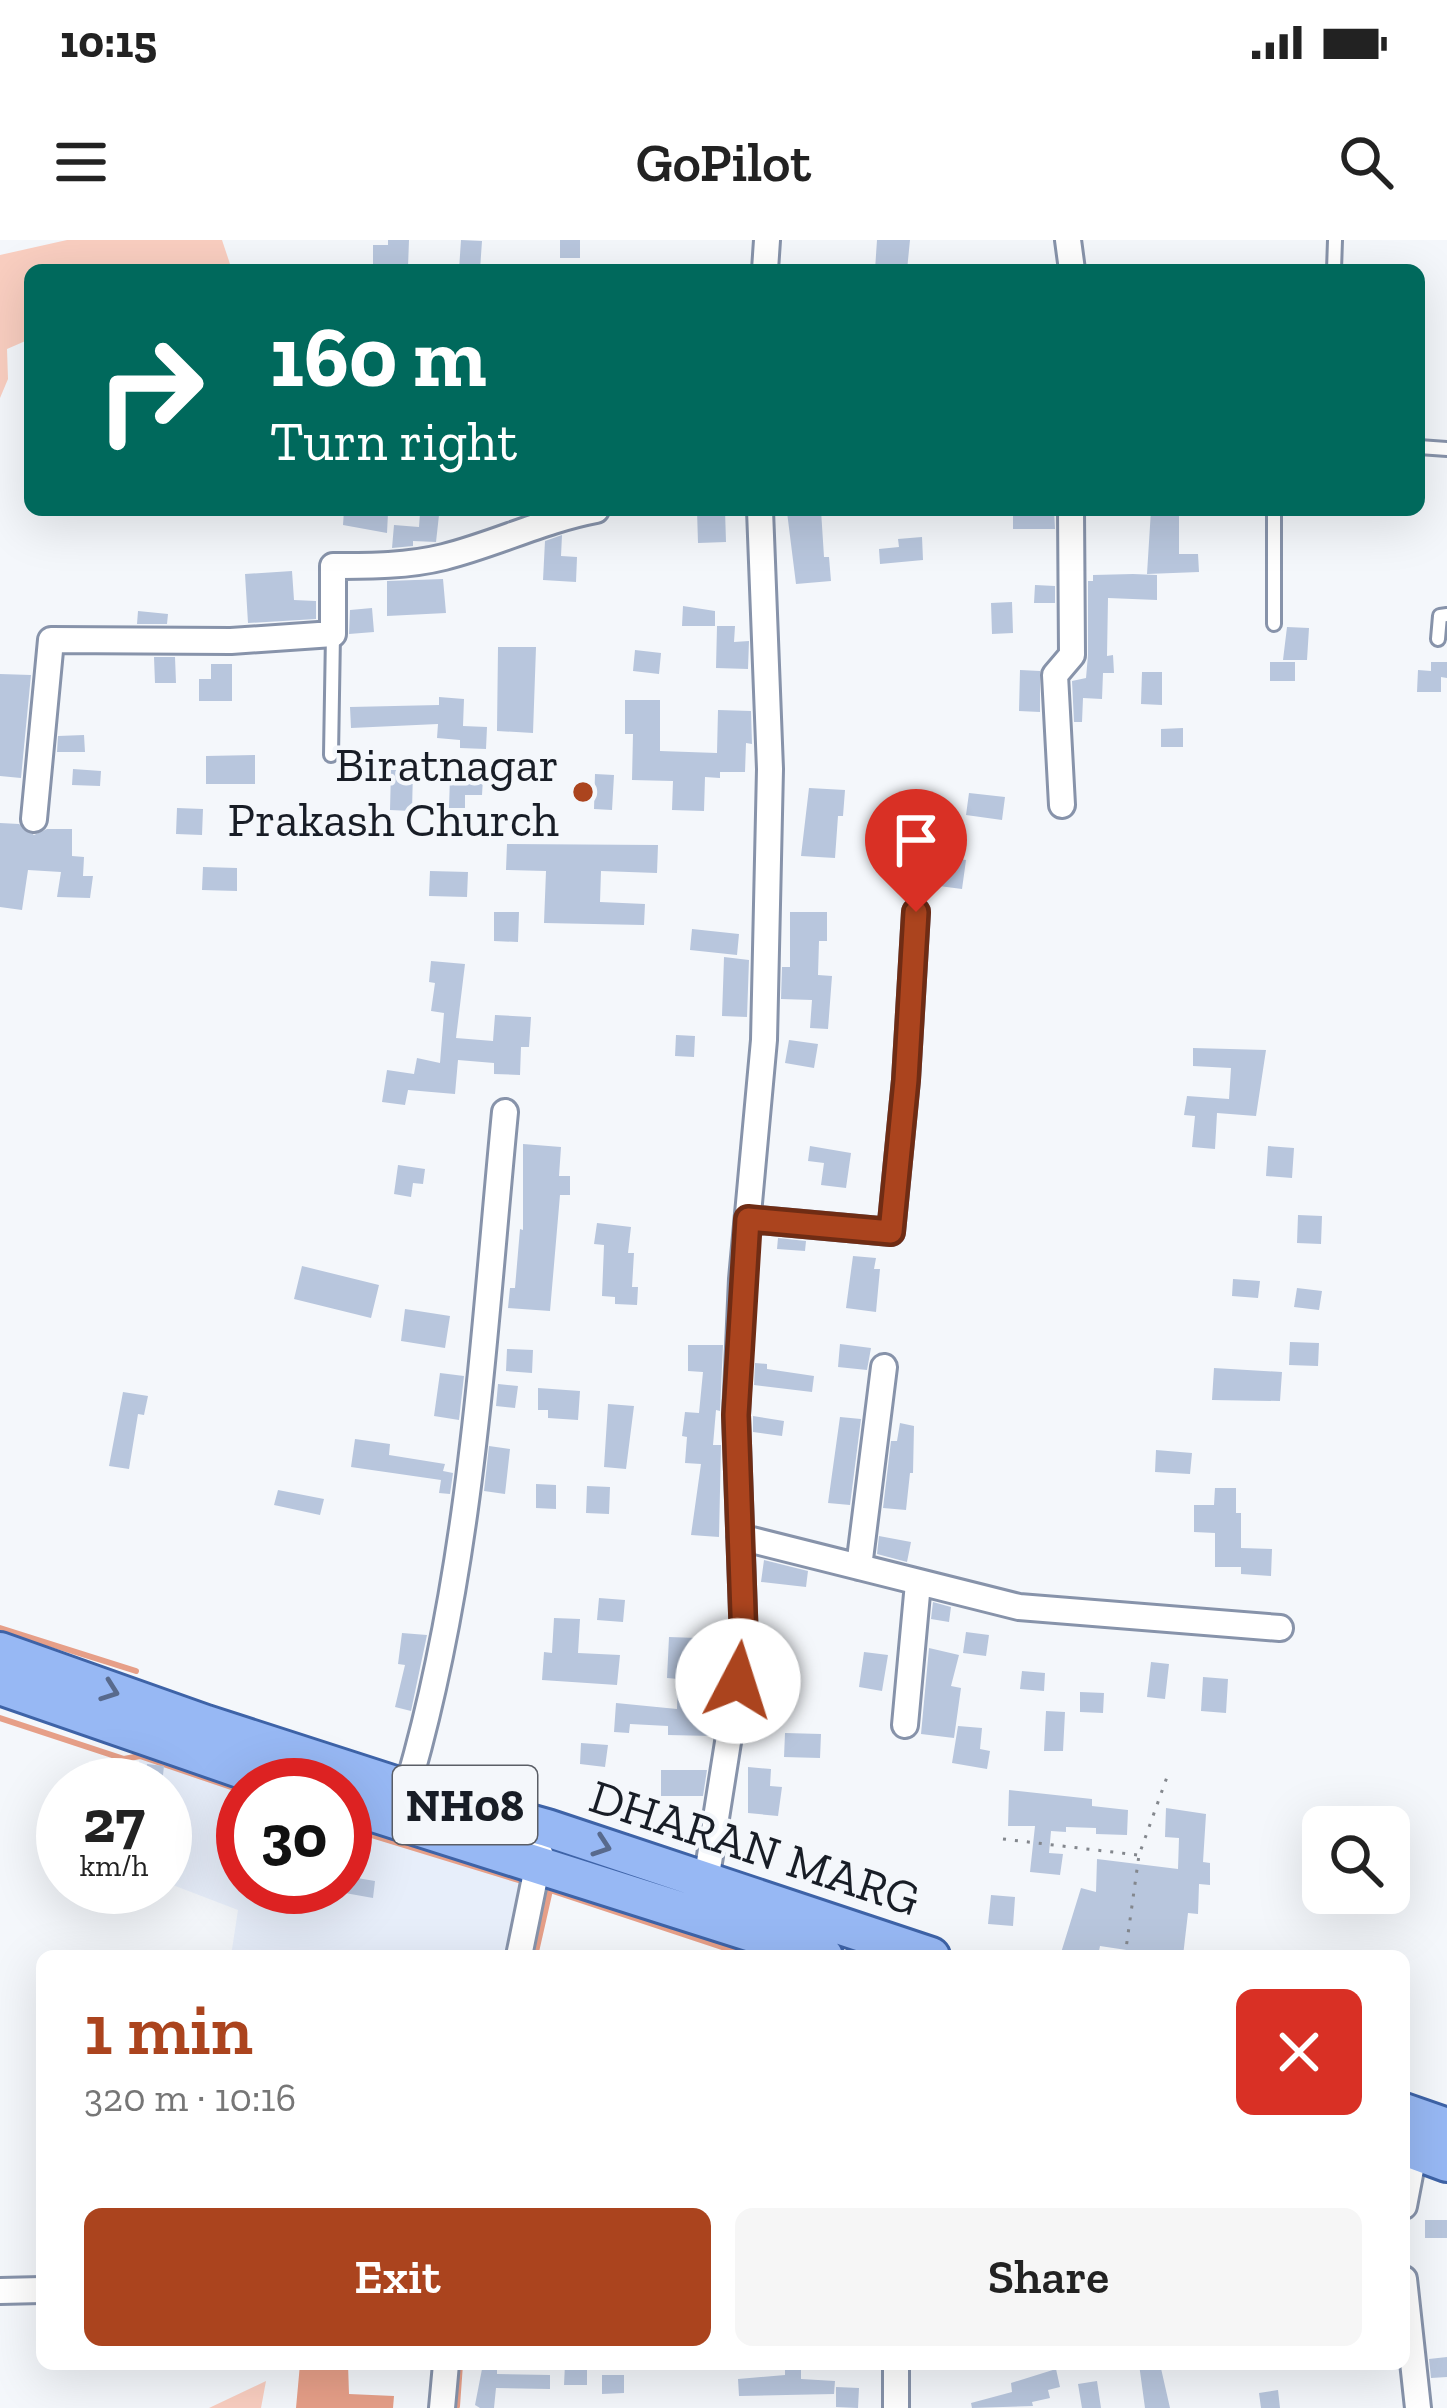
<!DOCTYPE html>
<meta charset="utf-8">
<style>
body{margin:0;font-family:"Zilla Slab",serif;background:#f6f6f6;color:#222;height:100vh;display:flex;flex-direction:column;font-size:45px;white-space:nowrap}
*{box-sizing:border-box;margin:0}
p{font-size:39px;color:#767676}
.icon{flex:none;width:66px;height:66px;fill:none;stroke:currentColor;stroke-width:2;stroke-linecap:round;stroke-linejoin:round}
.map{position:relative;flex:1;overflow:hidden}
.panel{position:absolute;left:36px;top:1710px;width:1374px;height:420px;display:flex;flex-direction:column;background:#fff;border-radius:18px;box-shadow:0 12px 48px #0002}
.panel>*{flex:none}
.banner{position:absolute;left:24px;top:24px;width:1401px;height:252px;border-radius:18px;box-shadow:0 12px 48px #0002;background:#00695c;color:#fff;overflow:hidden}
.buttons{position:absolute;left:1302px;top:1566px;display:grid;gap:24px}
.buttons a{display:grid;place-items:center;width:108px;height:108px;border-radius:18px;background:#fff;box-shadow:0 12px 48px #0002;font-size:60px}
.speed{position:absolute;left:36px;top:1518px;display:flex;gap:24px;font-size:60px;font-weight:700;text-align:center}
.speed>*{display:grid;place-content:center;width:156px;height:156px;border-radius:50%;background:#fff;box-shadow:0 12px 48px #0002;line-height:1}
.speed small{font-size:30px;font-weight:400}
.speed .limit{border:18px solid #d22;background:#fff;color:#111}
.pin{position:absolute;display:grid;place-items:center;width:102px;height:102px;color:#fff;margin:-123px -51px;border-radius:50% 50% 50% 0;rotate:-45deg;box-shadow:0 0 12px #0007}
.pin .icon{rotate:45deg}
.me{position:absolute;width:132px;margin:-66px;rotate:5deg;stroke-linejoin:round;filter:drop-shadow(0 0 9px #0008)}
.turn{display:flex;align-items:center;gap:42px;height:252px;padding:0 48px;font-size:54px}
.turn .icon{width:156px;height:156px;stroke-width:2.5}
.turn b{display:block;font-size:84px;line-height:102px}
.round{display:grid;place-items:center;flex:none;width:126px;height:126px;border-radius:18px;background:#f6f6f6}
.overview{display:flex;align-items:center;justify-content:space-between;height:204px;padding:0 48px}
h1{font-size:72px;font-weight:600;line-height:90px;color:#ab441e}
.primary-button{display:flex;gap:24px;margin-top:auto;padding:24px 48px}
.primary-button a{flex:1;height:138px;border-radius:18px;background:#ab441e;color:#fff;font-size:48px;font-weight:600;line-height:138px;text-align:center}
.primary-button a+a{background:#f6f6f6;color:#222}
.status{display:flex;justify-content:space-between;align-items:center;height:84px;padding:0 60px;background:#fff;direction:ltr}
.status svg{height:33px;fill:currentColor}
header{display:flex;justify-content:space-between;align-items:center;height:156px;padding:0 48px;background:#fff;font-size:54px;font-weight:600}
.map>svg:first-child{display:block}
</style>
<div class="status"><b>10:15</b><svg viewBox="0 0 49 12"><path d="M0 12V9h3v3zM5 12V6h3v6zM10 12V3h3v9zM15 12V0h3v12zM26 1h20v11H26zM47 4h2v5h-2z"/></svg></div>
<header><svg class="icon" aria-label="menu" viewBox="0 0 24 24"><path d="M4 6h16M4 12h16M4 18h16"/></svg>GoPilot<svg class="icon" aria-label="search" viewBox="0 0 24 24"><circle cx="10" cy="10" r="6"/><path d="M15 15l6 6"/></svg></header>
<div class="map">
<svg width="1447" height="2168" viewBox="0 0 1447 2168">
<rect width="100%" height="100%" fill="#f4f7fb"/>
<path fill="#e7eefa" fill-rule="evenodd" d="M149,1465L547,1588L519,1716H231L238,1670L165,1642V1545H135ZM243,1545H345V1647H243Z"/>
<path fill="#f9cec0" d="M67,0H222L232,30H30V99L7,109L8,139L0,158V15Z
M266,2141L261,2168H209Z"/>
<path fill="#e69f88" d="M300,2124H348L349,2154L394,2156L393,2168H296Z"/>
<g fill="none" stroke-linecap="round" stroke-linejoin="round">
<path stroke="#e69f88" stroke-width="6" d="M0,1388L136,1431
M0,1478L124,1519L140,1516L243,1551
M345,1587L525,1642
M535,1716L550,1650L749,1716
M457,2166L460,2124"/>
</g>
<path fill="#b8c6dd" d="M388,0H409L408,27L373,26V5H388Z
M461,0L482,1L480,30H459Z
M560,0H580V18H560Z
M877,0H910L907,30H875Z
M344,270L388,273L387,293L343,285Z
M697,270H725L726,302L698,303Z
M821,270L824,317H829L831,341L796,344L787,272Z
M1013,270H1054L1055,289H1013Z
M1151,270H1179V314H1198L1199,332L1147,334Z
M420,273L439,275L436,302L413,301V306L392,308L394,285L419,287Z
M562,295L561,316L577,317L576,342L543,340L545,301Z
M922,297L923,320L880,324L879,309L899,307L898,299Z
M292,331L294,360L316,361V379L248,383L245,334Z
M1133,334L1157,335V360L1108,358L1107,416L1113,415L1114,433H1103L1102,459L1083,458L1082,482H1074L1072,441L1086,438L1088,415V341H1093V335Z
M443,339L446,373L387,376V341Z
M1035,345L1055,346V363H1034Z
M1012,362L1013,393L992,394L991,363Z
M683,366L715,371V386H682Z
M372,368L374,392L349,394L350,370Z
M138,371L168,374L167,384H137Z
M717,386H735L734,402L749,401L748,429L716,428Z
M1287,387L1309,388L1307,420H1283Z
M498,407H536L533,493L497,491Z
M635,410L661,413L659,434L633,431Z
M154,417H175L176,443H155Z
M1270,422H1295V441H1270Z
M1431,422H1447V438L1441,437V452H1417L1418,430L1431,431Z
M211,424H232V461H199V439H211Z
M1020,430L1040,431V472L1019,471Z
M1142,432H1162V465L1141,464Z
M0,434L31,435L21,538L0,536Z
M439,457L464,459L463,486L487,487L486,509L460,508V500L437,498L438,484L351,488L350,467L439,465Z
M625,460H660V511L717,513L718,470L751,471L752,504L746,503L745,532H720V538L705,537L704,571L672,570L673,541L632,540L633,494H625Z
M1183,488V507H1161V489Z
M84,495L85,512H57L58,496Z
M255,515V544H206V516Z
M73,529L101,531L100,546L72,545Z
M391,530H413L412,571L390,570Z
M595,534L614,535L612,570L594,569Z
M450,537L483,538L482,555H465V568H449Z
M809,548L845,550L843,576H838L835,618L801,616Z
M969,553L1005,557L1002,580L966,575Z
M177,568L203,569L202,595L176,594Z
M0,583L19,584L34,595L47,589H72V616L84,617L83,636H93L90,658L57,657L61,632L28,630L22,670L0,667Z
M507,604L658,605L657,633L601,631L600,662L645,664L644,685L544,683L546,631L506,630Z
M920,614L966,620L962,649L916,643Z
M203,627L237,628V651L202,650Z
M430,631L468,632L467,657L429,656Z
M494,672H519L518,702L494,701Z
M790,672H827V701H819L818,735L832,736L828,789L810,788L812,760L781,759L782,727H790Z
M692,689L739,694L737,715L690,710Z
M724,717L749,720L747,777L722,776Z
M431,721L465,724L456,798L493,801L495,775L531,777L529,807H521L520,835L494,834V823L458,820L455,854L408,850L405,865L382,862L387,830L414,834L417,818L440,823L444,773L431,771L435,743L429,742Z
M676,795L695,796L694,817L675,816Z
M789,800L818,804L814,828L785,823Z
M1193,808L1266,810L1256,876L1217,873L1215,909L1192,907L1195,876L1184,875L1187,856L1229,859L1231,828L1193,826Z
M523,904L561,907L559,936H570V955H560L550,1071L508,1068L510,1048H515L520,989L523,990Z
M810,906L851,913L846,948L821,945L824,923L808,921Z
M1268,906L1294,908L1292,938L1266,936Z
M398,925L425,929L423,944L413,943L411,957L394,954Z
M1298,975L1322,976L1321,1004L1297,1003Z
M597,983L631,987L628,1013H634L632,1047H638L637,1065L615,1064V1057L602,1056L604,1005L594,1004Z
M778,998L806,1001L805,1011L777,1009Z
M853,1016L876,1018L874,1029H880L876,1072L846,1068Z
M302,1026L379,1045L371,1078L294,1059Z
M1233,1039L1260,1041L1258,1058L1232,1056Z
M1297,1048L1322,1051L1319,1070L1294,1067Z
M405,1069L450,1076L445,1108L401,1101Z
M1290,1102L1319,1103L1318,1126L1289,1125Z
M840,1104L871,1108L867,1130L838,1127Z
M688,1105H723L720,1171L716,1170L713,1205H721L719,1297L691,1295L701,1224L685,1223L687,1197L682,1196L685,1172L699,1173L703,1132L688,1131Z
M507,1109L533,1110L532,1133L506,1131Z
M755,1123L767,1124V1129L814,1136L812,1152L754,1145Z
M1214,1128L1282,1132L1280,1161L1212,1160Z
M440,1133L464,1136L459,1180L434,1176Z
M498,1144L518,1146L515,1168L496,1166Z
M538,1148L580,1151L578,1180L548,1178V1170H538Z
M123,1152L148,1156L144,1175L138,1174L129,1229L109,1226Z
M608,1164L634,1166L626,1229L604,1227Z
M753,1176L784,1181L782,1196L753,1192Z
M840,1177L861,1179L850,1265L828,1263Z
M900,1183L914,1186L913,1233H910L906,1270L883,1268L891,1201H897Z
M355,1199L390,1204L389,1215L445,1224L443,1231L453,1233L450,1254L439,1253L441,1240L351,1227Z
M489,1206L510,1209L505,1254L484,1251Z
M1156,1210L1192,1213L1190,1234L1155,1232Z
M536,1244L556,1245V1269L536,1268Z
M587,1246L610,1247L609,1274L586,1273Z
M1215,1248H1236V1273H1241V1308L1272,1309L1271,1336L1241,1334V1327H1215V1293L1194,1292V1265H1214Z
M278,1250L324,1259L320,1275L274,1265Z
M879,1296L911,1302L907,1322L877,1314Z
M764,1320L808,1331L806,1347L761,1342Z
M599,1358L625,1360L623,1382L597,1380Z
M933,1362L951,1367L949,1382L931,1379Z
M554,1378L580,1379L578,1413L620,1415L617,1445L542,1440L544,1412L552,1413Z
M966,1392L989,1395L986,1416L963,1413Z
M402,1393L427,1395L411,1471L395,1467L405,1425L398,1424Z
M669,1397L725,1399L721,1440H703L702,1469L716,1470L712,1496L668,1495V1486L630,1484L629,1493L614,1492L616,1463L677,1469L678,1439L667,1438Z
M929,1408L959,1415L951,1446L961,1448L954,1498L921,1494Z
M864,1412L888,1415L882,1451L859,1447Z
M1151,1422L1169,1424L1165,1459L1147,1457Z
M1022,1431L1045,1433L1044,1451L1020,1449Z
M1203,1437L1228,1439L1226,1473L1201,1471Z
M1080,1452L1104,1453L1103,1473L1080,1472Z
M1046,1471L1065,1472L1063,1511H1044Z
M958,1486L982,1488L980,1509L990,1511L987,1529L952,1523Z
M785,1493L821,1494L820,1518L784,1517Z
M581,1503L608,1505L605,1527L580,1524Z
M147,1524L164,1526L162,1544L145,1542Z
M748,1527L771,1529L770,1546L782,1547L778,1576L748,1573Z
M661,1530H707L703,1556H661Z
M1009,1550L1092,1559V1566L1128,1570L1127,1595L1096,1594V1588L1066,1587V1592L1051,1591L1049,1613L1063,1614L1060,1635L1030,1632L1035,1586H1008Z
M1166,1568L1206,1574L1203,1622L1210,1623V1645L1199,1644L1198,1674L1188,1673L1183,1716H1133V1711L1100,1706L1098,1716H1060L1081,1648L1096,1652L1097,1619L1178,1629L1179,1598L1165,1597Z
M345,1636L375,1641L373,1658L345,1653Z
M991,1655L1015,1657L1013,1686L988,1684Z
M1425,1980H1447V1998H1425Z
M1447,2117V2137L1431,2138L1429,2119Z
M565,2124H587V2145H564Z
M801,2124V2139L835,2141L834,2154L739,2156L738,2139L785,2135V2125Z
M1139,2124H1160L1170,2168H1145Z
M482,2129L497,2130V2134L550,2135V2149L496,2148L494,2168H480L475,2165Z
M1056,2129L1060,2147L1048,2150L1050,2158L1032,2162L1033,2166L972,2168L971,2163L1012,2152L1011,2143Z
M602,2135H624V2153L602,2154Z
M1097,2141L1101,2168H1082L1078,2144Z
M836,2147L859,2148L858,2168L836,2167Z
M1278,2150L1280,2168H1261L1259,2153Z"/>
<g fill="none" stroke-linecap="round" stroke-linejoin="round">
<defs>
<path id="service" d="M1334,30L1335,0
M1419,207L1447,209
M1274,384V270
M1438,399L1440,376L1447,375
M331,515L333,394"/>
<path id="minor" d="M1068,0L1072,30
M765,30L767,0
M1062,565L1055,435L1072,415L1071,270
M34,579L51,400L231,401L333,394V326C370,326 408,326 444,317C496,304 543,280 596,270
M748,979L891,992L906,840L916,672
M740,1297L1019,1367L1280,1388
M859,1327L884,1127
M905,1485L918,1343
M407,1549C472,1329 483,1098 505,872
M704,1654L744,1401L736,1175L742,1039L764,800L770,529L760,270
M519,1716L540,1613
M1404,1966L1417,1898
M1404,2039L1418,2168
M0,2051L42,2050
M442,2168L446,2124
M896,2168V2124"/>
<path id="primary" d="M0,1411L206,1484L407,1549L547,1588L931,1716
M0,1446L286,1545
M345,1564L824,1716
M1404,1872L1447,1887
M1404,1907L1447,1923"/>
</defs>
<use href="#service" stroke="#8793aa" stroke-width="18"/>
<use href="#minor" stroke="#8793aa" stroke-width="30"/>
<use href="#primary" stroke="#3e63a7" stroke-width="42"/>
<path stroke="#83878d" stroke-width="3" stroke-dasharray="3 9" stroke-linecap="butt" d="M1003,1599L1138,1615
M1125,1716L1139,1615L1167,1537"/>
<use href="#service" stroke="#fff" stroke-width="12"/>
<use href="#minor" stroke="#fff" stroke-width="24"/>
<use href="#primary" stroke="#97b8f4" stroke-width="36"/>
</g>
<defs><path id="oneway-chevron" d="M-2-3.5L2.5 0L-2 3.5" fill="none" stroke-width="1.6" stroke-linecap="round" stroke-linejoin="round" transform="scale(3)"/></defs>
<g stroke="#586a8d">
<use href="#oneway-chevron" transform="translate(110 1451) rotate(20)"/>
<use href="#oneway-chevron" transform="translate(602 1606) rotate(19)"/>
</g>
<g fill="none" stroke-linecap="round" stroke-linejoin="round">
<defs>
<path id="route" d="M738,1441L744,1401L736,1175L748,979L891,992L906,840L916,672"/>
</defs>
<use href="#route" stroke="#6f2c14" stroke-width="30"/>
<use href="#route" stroke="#ab441e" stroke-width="21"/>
</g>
<circle fill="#ab441e" stroke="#f4f7fb" stroke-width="4.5" cx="583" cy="552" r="12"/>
<g text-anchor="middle" stroke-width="9" stroke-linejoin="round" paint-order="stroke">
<rect fill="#f4f7fb" stroke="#5a5e66" stroke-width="3" x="393" y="1526" width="144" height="78" rx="9"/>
<g font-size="45" font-weight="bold" fill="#181d26">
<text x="465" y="1581">NH08</text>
</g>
<g font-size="48" fill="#181d26" stroke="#f4f7fb" text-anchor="end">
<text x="559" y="541">Biratnagar<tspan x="559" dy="55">Prakash Church</tspan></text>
</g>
<g font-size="48" fill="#181d26" stroke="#f4f7fb">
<text transform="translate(755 1607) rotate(18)" y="17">DHARAN MARG</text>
</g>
</g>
</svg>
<div class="buttons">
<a><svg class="icon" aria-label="search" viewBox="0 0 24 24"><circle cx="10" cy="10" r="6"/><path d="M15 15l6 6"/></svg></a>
</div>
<div class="speed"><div>27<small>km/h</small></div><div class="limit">30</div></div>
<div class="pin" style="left:916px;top:672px;background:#d93025"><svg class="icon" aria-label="arrive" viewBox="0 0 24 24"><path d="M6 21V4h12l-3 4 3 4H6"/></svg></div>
<svg class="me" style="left:738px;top:1441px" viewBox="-20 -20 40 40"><circle r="19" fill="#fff"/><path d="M0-13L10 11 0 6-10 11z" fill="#ab441e"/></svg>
<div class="banner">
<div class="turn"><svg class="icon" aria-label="right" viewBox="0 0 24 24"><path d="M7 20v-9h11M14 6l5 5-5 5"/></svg><div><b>160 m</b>Turn right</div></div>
</div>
<section class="panel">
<div class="overview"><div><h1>1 min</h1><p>320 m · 10:16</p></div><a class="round" style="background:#d93025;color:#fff"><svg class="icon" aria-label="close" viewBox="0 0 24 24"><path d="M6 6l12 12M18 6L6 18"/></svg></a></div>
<div class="primary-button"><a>Exit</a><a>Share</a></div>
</section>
</div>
